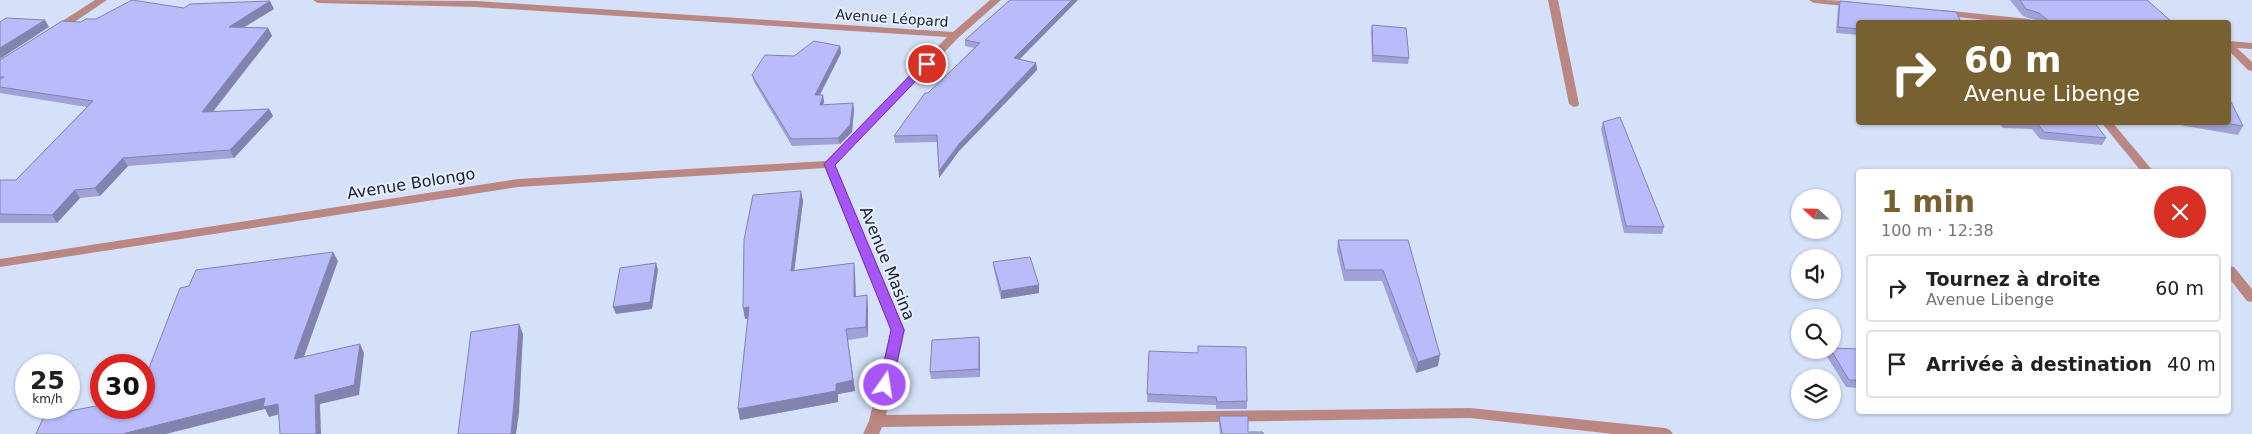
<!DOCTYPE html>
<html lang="fr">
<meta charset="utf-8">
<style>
body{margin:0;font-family:"DejaVu Sans",sans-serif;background:#f6f6f6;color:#202124;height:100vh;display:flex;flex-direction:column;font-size:19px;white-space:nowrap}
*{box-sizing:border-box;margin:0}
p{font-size:16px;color:#757577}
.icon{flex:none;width:28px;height:28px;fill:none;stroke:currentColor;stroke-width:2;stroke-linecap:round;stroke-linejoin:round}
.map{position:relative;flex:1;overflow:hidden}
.side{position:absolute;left:1856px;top:169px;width:375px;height:245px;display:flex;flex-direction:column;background:#fff;border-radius:5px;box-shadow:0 1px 4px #0004}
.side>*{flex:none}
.guide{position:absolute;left:1856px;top:20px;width:375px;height:105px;border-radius:5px;box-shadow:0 1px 4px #0004;background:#786131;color:#fff;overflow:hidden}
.needle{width:32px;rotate:292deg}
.controls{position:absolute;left:1791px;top:189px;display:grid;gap:10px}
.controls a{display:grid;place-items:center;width:50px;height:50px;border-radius:50%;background:#fff;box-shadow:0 1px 4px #0004;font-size:25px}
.speed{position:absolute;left:15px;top:354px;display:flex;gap:10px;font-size:25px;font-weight:700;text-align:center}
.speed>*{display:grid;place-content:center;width:65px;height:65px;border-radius:50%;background:#fff;box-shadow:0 1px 4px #0004;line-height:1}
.speed small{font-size:12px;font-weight:400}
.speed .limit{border:8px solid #d22;background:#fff;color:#111}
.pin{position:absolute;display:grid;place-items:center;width:42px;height:42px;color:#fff;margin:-21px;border:2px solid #fff;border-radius:50%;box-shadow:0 1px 5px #0007}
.me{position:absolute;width:55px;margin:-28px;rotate:13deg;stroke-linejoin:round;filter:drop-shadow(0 0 4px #0008)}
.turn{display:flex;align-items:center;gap:18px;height:105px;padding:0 25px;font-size:22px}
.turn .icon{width:65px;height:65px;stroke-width:2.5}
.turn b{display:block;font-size:35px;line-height:42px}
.round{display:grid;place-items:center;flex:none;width:52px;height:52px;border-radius:26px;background:#f6f6f6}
.summary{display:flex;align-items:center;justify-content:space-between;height:85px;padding:0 25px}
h1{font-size:30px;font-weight:600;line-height:38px;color:#786131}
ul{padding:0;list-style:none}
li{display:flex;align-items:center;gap:15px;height:68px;margin:0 10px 8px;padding:0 15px;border:2px solid #e0e0e0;border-radius:5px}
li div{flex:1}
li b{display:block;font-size:19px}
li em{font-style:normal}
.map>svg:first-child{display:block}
</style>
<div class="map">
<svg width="2252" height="434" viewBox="0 0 2252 434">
<rect width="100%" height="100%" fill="#d4e1f9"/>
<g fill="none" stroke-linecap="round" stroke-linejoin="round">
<path fill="#bb8783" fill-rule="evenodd" d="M95,0H107L58,33H50V29Z
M313,0L476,1L953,32L990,0H1001L959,37L835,165L905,330L886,415L1470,408L1665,428L1670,430L1673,434H1613L1470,418L882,427L879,434H863L869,421L891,330L825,168L518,187L0,267V259L518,179L826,161L947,37L476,7L318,3Z
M1548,0H1558L1579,104L1578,106L1574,107L1569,104Z
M1809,0C1823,0 1849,0 1860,4L1855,7L1814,3Z
M1942,10L2029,19L2034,22H2005L1939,15L1937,13Z
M2229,41L2252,43V49L2237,48L2252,62V71L2248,70L2229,51Z
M2101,122H2112L2153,171H2141Z
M2229,266L2234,267L2252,289V302L2247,301L2229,278Z"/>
</g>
<path fill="#9fa1d7" d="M1010,0L1019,59L1036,63L1037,70L959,151L939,178L937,142L895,143L894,136L928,93L974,48L965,46V40Z
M2010,0H2147L2172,22H2037L2035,20L2023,16Z
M1840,1L1859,22V35L1836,33L1838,7Z
M184,8L274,9L243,27L268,28L272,36L213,112L269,109L273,116L234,158L128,166L100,196L80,198L57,223H0V180H16L87,107L0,93V60L81,22L96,19Z
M1372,25L1409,58L1408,64L1372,62L1371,32Z
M840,46L841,53L820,95H823L824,102L823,105L853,103L854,110L852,132L840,144L792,146L754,82L752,75L794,56Z
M1603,122L1664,227L1662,234L1624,233L1601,129Z
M1998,122H2094L2106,138L2102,145L2040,139L2032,129L2003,128Z
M2162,122H2229L2243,126L2238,135Z
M803,201L794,270L854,263L855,274L856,297L868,306V337L848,340L855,391L838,394V402L740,420L738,409L748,319H745Z
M1338,240H1408L1438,366L1416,373L1382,281H1344L1337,250Z
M993,262L1039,285V293L1001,299L994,270Z
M980,345V377L931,379L930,372Z
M1859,349V388L1846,387L1826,355L1829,350Z
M1149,351L1247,401V409H1216V405L1147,402Z
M1219,416L1248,432L1263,434H1220L1219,424Z"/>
<path fill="#8283af" d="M1072,0H1078L1014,65V58Z
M270,1L274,9L233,34L229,27Z
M45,20L49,27L0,59V48Z
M268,28L272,36L206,120L202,112Z
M840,46L841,53L816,102L815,95Z
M1036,63L1037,70L959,151L939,178V171L959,144Z
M823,95L824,102L821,112L820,105Z
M853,103L854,110L852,132L840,144L838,138Z
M269,109L273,116L234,158L230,150Z
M123,158L128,166L100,196L95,188Z
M75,190L80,198L57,223L52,215Z
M801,191L803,201L793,281L791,271Z
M333,252L338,261L300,368L294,359Z
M656,263L658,270L652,309L616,314L613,307Z
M854,263L855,274L856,307L854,297Z
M1039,285V293L1001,299V291Z
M867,295L868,306V337L866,327Z
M749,307L752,318L745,319L743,308Z
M519,324L523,334L519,413L516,434H511Z
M846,329L855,391L838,394V402L740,420L738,409L836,384Z
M979,337L980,345V377L979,369Z
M360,344L364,353L359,395L320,404L321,434H316L315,395Z
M1440,355L1438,366L1416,373L1418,362Z
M265,398L278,404L284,413L269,417L265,409L166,434H122Z"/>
<path fill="#b9bbfa" stroke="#8283af" d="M132,0L184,8L190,4L270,1L229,27L268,28L202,112L269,109L230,150L123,158L95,188L75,190L52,215L0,214V180H16L93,101L0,87V79L4,77H0V60L62,21L81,22L86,19H96Z
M1010,0H1072L1014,58L1036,63L959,144L939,171L937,135L894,136L925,93H928L980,43L965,40Z
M2020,0H2147L2172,22H2050L2039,13L2026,9Z
M1840,1L1956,12L1961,22H1859V29L1838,27Z
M6,18L45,20L0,48V22Z
M1372,25L1406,28L1409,58L1373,55Z
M814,41L840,46L815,95H823L820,105L853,103L850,125L838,138L791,139L752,75L765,55L794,56Z
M2229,98L2243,126L2219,122H2229Z
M1620,117L1664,227L1626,226L1603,122Z
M2036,122H2094L2106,138L2044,132Z
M801,191L791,271L854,263V297L867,295L866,327L846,329L853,380L836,384V391L738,409L749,307L743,308L744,240L753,195Z
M1338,240H1408L1440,355L1418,362L1383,270H1345Z
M333,252L294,359L360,344L354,385L315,395L316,434H280L278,404L263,407L265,398L122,434H36L44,416L101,405V408H144V381L180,288L189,286L196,270Z
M1030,257L1039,285L1001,291L993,262Z
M656,263L650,302L613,307L620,268Z
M519,324L514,402L511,434H458L471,332Z
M979,337V369L930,372L932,340Z
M1198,346L1246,347L1247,401L1217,402L1216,397L1147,394L1149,351L1198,353Z
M1832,348L1859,349V380H1849L1831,350H1832Z
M1219,416H1248V432H1263V434H1222Z"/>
<path fill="#a855f7" stroke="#6d37a1" d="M927,61L932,64L930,66L835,165L904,330L892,385L890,388H881L879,385L891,330L824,164L923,62Z"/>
<g text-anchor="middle" stroke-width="4" stroke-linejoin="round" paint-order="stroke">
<g font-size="14" fill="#141f35" stroke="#e7eefa">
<text transform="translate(892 18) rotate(4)" y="5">Avenue Léopard</text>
</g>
<g font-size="16" fill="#141f35" stroke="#e7eefa">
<text transform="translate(411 183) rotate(-9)" y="6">Avenue Bolongo</text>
<text transform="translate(888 263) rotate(68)" y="6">Avenue Masina</text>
</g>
</g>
</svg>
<div class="controls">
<a><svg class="needle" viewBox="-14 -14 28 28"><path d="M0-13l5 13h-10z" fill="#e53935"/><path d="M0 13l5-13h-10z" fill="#757577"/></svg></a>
<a><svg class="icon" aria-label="sound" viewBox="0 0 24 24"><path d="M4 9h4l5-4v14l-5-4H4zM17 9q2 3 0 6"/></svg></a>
<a><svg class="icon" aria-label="search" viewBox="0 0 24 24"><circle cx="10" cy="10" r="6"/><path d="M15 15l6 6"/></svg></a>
<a><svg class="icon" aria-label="layers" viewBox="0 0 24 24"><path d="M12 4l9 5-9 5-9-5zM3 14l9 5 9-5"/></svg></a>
</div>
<div class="speed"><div>25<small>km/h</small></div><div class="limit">30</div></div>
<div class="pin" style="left:927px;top:64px;background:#d93025"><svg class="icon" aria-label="arrive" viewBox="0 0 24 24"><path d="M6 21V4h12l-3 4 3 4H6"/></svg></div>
<svg class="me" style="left:885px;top:385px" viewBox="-20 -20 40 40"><circle r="17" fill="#a855f7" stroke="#fff" stroke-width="3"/><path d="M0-11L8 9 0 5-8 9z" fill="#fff"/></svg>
<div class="guide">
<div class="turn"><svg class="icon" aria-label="right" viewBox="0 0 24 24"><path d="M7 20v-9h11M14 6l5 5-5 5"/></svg><div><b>60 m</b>Avenue Libenge</div></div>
</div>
<section class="side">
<div class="summary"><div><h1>1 min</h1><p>100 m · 12:38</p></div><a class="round" style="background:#d93025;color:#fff"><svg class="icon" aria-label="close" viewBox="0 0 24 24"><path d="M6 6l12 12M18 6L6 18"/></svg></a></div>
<ul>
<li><svg class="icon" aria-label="right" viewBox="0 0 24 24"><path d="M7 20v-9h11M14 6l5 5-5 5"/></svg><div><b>Tournez à droite</b><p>Avenue Libenge</p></div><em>60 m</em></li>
<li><svg class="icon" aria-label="arrive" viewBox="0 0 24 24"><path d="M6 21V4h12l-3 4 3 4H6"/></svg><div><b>Arrivée à destination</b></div><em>40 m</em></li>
</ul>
</section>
</div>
